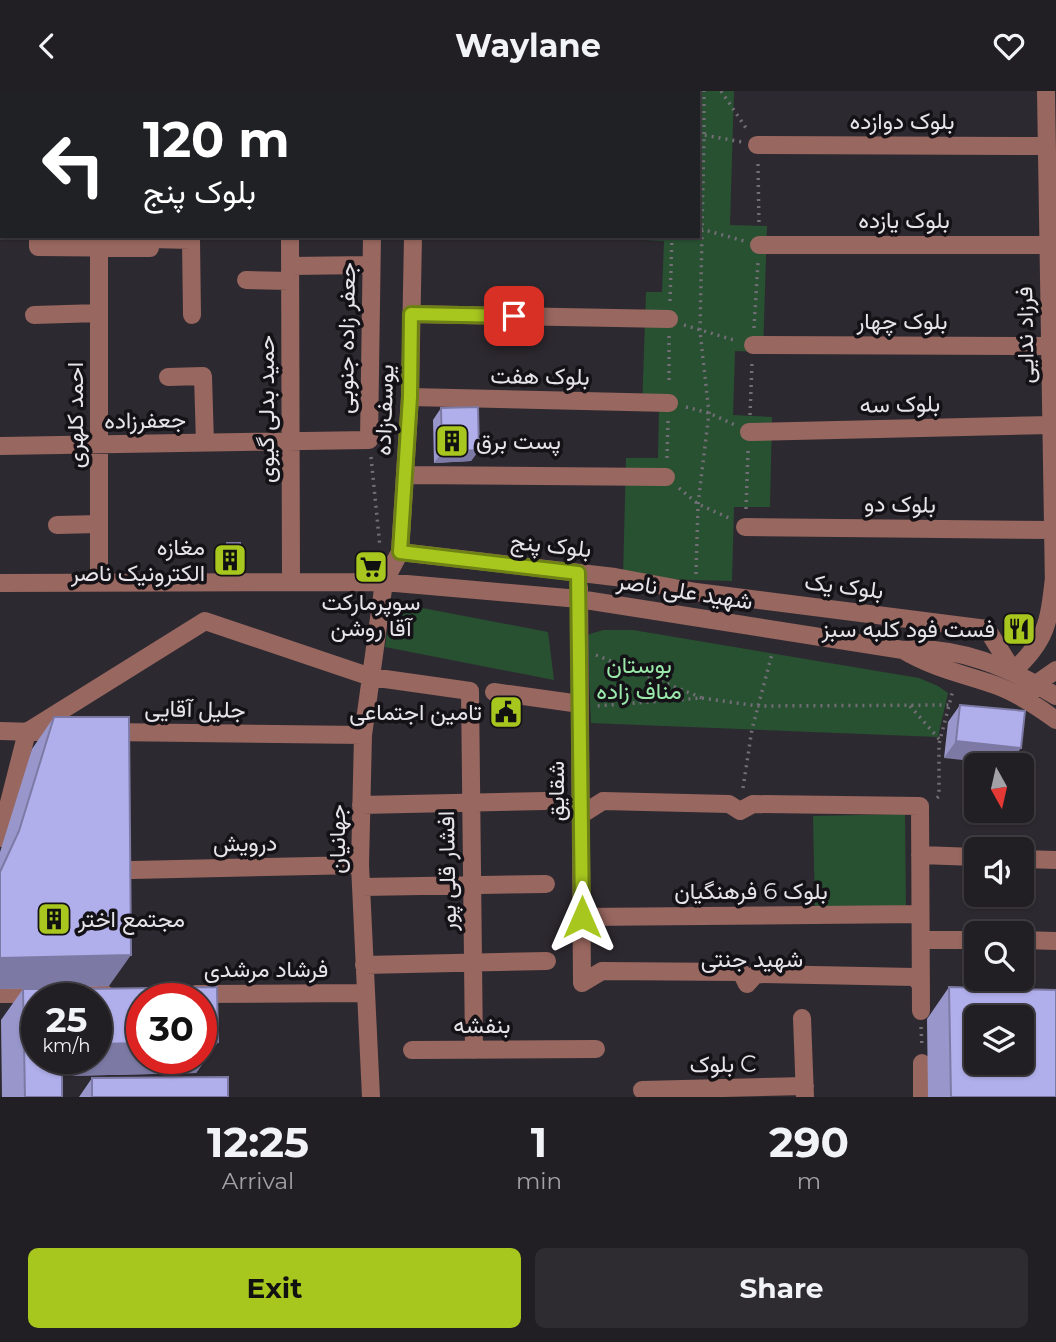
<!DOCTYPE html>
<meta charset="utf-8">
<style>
body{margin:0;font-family:Montserrat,Vazirmatn,sans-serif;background:#2e2c31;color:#f1f3f6;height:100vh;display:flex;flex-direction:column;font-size:26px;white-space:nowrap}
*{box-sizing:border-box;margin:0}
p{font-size:23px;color:#a2a2a6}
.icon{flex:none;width:38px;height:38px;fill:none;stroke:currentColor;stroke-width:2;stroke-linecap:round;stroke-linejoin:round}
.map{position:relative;height:1006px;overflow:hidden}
.drawer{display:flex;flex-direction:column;background:#221f24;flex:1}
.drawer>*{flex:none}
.guide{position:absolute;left:0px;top:0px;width:700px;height:147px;box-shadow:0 2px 5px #0004,0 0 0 2px #3f3d41;background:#202124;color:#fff;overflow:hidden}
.needle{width:46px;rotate:172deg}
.buttons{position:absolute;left:964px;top:662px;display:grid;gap:14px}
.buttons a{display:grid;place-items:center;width:70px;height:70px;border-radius:10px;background:#221f24;box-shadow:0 2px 5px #0004,0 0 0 2px #3f3d41;font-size:35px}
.speed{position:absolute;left:21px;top:892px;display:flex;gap:14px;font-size:35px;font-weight:700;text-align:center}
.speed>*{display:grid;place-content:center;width:91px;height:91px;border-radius:50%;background:#221f24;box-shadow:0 2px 5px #0004,0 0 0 2px #3f3d41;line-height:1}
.speed small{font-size:18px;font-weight:400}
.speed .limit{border:10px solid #d22;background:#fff;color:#111}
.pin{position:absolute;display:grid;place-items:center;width:60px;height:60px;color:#fff;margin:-30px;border-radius:14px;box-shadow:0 4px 10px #0006}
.me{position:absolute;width:77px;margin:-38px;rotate:0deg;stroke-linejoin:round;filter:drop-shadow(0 0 5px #0008)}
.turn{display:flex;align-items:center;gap:24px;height:147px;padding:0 28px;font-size:32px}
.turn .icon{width:91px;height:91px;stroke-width:2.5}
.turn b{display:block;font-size:49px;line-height:60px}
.eta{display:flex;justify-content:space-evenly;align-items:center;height:119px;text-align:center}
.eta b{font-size:42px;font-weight:700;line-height:49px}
.cta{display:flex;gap:14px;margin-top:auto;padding:14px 28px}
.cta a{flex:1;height:80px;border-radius:10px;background:#a7c71e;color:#111;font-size:28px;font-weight:700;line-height:80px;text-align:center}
.cta a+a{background:#2e2c31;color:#f1f3f6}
header{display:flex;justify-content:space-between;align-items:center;height:91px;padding:0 28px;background:#221f24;font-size:32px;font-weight:700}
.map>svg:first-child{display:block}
</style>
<header><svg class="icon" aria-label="back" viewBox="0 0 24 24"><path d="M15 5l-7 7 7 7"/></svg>Waylane<svg class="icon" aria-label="heart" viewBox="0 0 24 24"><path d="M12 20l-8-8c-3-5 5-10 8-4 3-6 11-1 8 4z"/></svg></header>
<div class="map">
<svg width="1056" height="1006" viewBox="0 0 1056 1006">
<rect width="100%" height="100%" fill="#2d2930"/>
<path fill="#285132" d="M663,0H734L730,134L767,135L763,261L735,260L733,324L772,326L770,416H734L732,490L623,487L626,367H658L659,319L642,318L646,201H662L664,150L644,149V145H698V2Z
M391,511L548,541L554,589L385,556Z
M603,539H633L919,587L938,595L948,602L938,646L591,632L587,544Z
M905,723L906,822L815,823L813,725Z"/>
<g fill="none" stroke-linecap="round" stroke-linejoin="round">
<path stroke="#726e75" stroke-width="3.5" stroke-dasharray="2 5" stroke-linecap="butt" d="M721,0L748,40
M415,2V0
M692,2L693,0
M698,44H704V0
M758,73L759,135
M701,138L744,150
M670,210L672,145
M684,234L737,250
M754,237L758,171
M669,245V294
M686,316L709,322L735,334
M750,324L752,272
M371,366L380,456
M667,367L668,329
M679,397L698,413L729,427
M746,418L748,360
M696,483L698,413L709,322L700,240L704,44L742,51
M596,564L702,607L596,615
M702,607L758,615L949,614
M910,615L940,649
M743,697L752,638L772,563
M937,707L939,705V653L953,599
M921,936L922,956"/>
<path stroke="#98675f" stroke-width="18" d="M289,0V2
M1046,0L1054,497
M91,2V0
M168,2V0
M0,37H2
M757,54L1047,55
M38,145V156L150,157V145
M290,145L291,490
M150,148L191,149L192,224
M759,154H1048
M99,156V491
M290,175L371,174
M246,189L290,190
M411,223L669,228
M34,224L99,222
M753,254L1050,255
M168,286L203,285L205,352
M410,306L669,312
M749,341L1051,334
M0,355L369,349L372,145
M406,384L666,386
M57,434L99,433
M745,436L1053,439
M400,461L615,486L696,501L987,538L1013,580C1047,550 1049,530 1054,487
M0,492L384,491L579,508L903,559C958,554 1010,577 1056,605
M579,496L582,892
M903,559C933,577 963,583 995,594C1017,602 1037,615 1056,629
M1033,600L1036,593L1056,579
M494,601L580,613
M0,640L37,641
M107,641L363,644
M361,714L545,710
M581,724L603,710L729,713L740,720L753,713L920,715L921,920
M0,747L27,641L205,530L371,586L470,600L474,959
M920,764L976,766
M1022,768L1056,769
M132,779L360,774
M362,796L546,793
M582,826L920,823
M921,849H976
M1022,849L1056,850
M364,874L547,870
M582,892L602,880L741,881L747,893L756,883L915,886L921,894
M0,903H105
M196,903L365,902
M802,927L805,1006
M412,959L596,958
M922,972V1006
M642,999L805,995
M371,1006L360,774L363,644L384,491L400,461L410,306L413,145"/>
</g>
<path fill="#9896ca" d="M441,317L479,359L471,370L434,372L433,329Z
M227,452L240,473L236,479H224L223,458Z
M960,614L1025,620L944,667L948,631Z
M54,626L109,895L0,898V761L32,658Z
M949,896L1056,1006H928L927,928Z
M23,898L62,1006H2L1,929Z
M86,898L218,951L196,982L65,985L64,968H96V908H78Z
M92,987L228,1006H79Z"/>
<path fill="#7c7aa4" d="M479,359L471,370L434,372L442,361Z
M228,473H240L236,479H224Z
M956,650L1021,657L1009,674L944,667Z
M131,864L109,895L0,898V867Z
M201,951H218L196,982L65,985L76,968H96V953L142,952V968H201Z"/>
<path fill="#b1afeb" stroke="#7c7aa4" stroke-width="2" fill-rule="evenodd" d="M478,316L479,359L442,361L441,317Z
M227,452H240V473H228Z
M960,614L1025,620L1021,657L956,650Z
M54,626H129L131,864L0,867V781L19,740Z
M217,896L218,951H201V908H142V952L96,953V908H86V898Z
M949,896L1056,899V1006H951ZM976,926H1022V971H976Z
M23,898H61V908H37V968H62V1006H25Z
M228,986V1006H92V987Z"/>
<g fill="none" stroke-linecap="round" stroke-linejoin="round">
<defs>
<path id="route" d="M514,225L411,223L410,306L400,461L578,482L582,826"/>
</defs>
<use href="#route" stroke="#6d8114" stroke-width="18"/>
<use href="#route" stroke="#a7c71e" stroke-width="12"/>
</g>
<defs>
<symbol id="building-square" viewBox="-11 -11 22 22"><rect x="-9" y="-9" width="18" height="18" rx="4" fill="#a7c71e" stroke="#141216"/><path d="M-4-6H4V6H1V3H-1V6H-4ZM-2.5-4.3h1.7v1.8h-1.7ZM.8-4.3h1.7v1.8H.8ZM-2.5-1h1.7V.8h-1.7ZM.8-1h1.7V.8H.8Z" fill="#111"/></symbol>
<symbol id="supermarket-square" viewBox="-11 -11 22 22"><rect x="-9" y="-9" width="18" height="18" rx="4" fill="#a7c71e" stroke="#141216"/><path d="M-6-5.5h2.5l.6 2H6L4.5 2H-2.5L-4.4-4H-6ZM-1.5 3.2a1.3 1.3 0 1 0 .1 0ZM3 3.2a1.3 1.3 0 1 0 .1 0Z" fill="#111"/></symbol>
<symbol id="restaurant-square" viewBox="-11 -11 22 22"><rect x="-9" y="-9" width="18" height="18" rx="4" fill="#a7c71e" stroke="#141216"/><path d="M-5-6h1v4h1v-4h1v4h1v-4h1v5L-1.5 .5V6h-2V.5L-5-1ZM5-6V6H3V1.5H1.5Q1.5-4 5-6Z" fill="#111"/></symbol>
<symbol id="civic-square" viewBox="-11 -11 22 22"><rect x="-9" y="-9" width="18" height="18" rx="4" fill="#a7c71e" stroke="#141216"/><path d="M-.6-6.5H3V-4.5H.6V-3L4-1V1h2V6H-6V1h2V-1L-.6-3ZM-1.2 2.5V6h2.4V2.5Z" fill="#111"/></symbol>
</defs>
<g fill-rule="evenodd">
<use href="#building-square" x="433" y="331" width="38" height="38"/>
<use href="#building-square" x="211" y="450" width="38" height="38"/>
<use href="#supermarket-square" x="352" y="457" width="38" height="38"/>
<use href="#restaurant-square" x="1000" y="519" width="38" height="38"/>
<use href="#civic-square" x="487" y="602" width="38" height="38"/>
<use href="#building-square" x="35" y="809" width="38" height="38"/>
</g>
<g text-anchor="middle" stroke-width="7" stroke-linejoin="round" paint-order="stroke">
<g font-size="23" fill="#e6e3e9" stroke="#141216">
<text x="902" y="38">بلوک دوازده</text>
<text x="904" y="137">بلوک یازده</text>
<text x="902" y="238">بلوک چهار</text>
<text transform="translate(1025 244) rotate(-91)" y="8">فرزاد ندایی</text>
<text transform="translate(346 247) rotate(-89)" y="8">جعفر زاده جنوبی</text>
<text transform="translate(540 285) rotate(1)" y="8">بلوک هفت</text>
<text transform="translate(900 313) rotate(-1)" y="8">بلوک سه</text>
<text transform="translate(266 318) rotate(-90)" y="8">حمید بدلی گیوی</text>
<text transform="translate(384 319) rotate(-88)" y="8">یوسف‌زاده</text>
<text transform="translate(75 324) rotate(-90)" y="8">احمد کلهری</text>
<text transform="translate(145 329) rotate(-1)" y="8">جعفرزاده</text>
<text transform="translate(900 413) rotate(1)" y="8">بلوک دو</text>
<text transform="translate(551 454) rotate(6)" y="8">بلوک پنج</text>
<text transform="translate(844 495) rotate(7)" y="8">بلوک یک</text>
<text transform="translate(685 500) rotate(9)" y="8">شهید علی ناصر</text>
<text transform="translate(195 618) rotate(1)" y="8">جلیل آقایی</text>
<text transform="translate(556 700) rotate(-90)" y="8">شقایق</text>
<text transform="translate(337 748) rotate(-90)" y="8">جهانیان</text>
<text transform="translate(245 752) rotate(-1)" y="8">درویش</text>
<text transform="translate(447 780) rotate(-91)" y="8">افشار قلی پور</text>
<text x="751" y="808">بلوک 6 فرهنگیان</text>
<text x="752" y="876">شهید جنتی</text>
<text x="266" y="886">فرشاد مرشدی</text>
<text x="482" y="942">بنفشه</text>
<text transform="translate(723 973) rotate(-1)" y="8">بلوک C</text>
</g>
<g font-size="23" fill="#e6e3e9" stroke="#141216" text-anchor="end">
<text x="476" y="358" text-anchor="start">پست برق</text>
<text x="205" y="464">مغازه<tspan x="205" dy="26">الکترونیک ناصر</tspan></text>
<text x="371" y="519" text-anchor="middle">سوپرمارکت<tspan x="371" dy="26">آقا روشن</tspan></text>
<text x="995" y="546">فست فود کلبه سبز</text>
<text x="482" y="629">تامین اجتماعی</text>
<text x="78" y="836" text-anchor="start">مجتمع اختر</text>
</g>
<g font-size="23" fill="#9ae9ab" stroke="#141216">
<text x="639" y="582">بوستان<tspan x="639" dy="26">مناف زاده</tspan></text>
</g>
</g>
</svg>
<div class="buttons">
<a><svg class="needle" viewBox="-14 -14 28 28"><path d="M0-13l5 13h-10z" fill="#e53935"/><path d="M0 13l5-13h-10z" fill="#a2a2a6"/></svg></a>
<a><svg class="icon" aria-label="sound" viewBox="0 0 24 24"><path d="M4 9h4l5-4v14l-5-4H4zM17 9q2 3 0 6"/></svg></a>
<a><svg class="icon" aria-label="search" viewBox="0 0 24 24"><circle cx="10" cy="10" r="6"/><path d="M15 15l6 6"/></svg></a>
<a><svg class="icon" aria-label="layers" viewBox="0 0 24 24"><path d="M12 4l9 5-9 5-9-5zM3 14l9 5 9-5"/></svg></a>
</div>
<div class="speed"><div>25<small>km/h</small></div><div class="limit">30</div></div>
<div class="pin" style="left:514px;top:225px;background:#d93025"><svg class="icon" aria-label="arrive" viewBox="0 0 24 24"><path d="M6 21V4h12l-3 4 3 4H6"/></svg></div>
<svg class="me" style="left:582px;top:826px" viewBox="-20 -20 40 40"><path d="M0-17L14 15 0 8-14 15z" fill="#a7c71e" stroke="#fff" stroke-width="4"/></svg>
<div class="guide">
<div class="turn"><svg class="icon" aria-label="left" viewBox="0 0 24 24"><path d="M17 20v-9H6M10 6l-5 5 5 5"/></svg><div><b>120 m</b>بلوک پنج</div></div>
</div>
</div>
<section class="drawer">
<div class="eta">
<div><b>12:25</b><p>Arrival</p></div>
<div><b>1</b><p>min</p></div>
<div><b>290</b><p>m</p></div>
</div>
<div class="cta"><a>Exit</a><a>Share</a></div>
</section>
